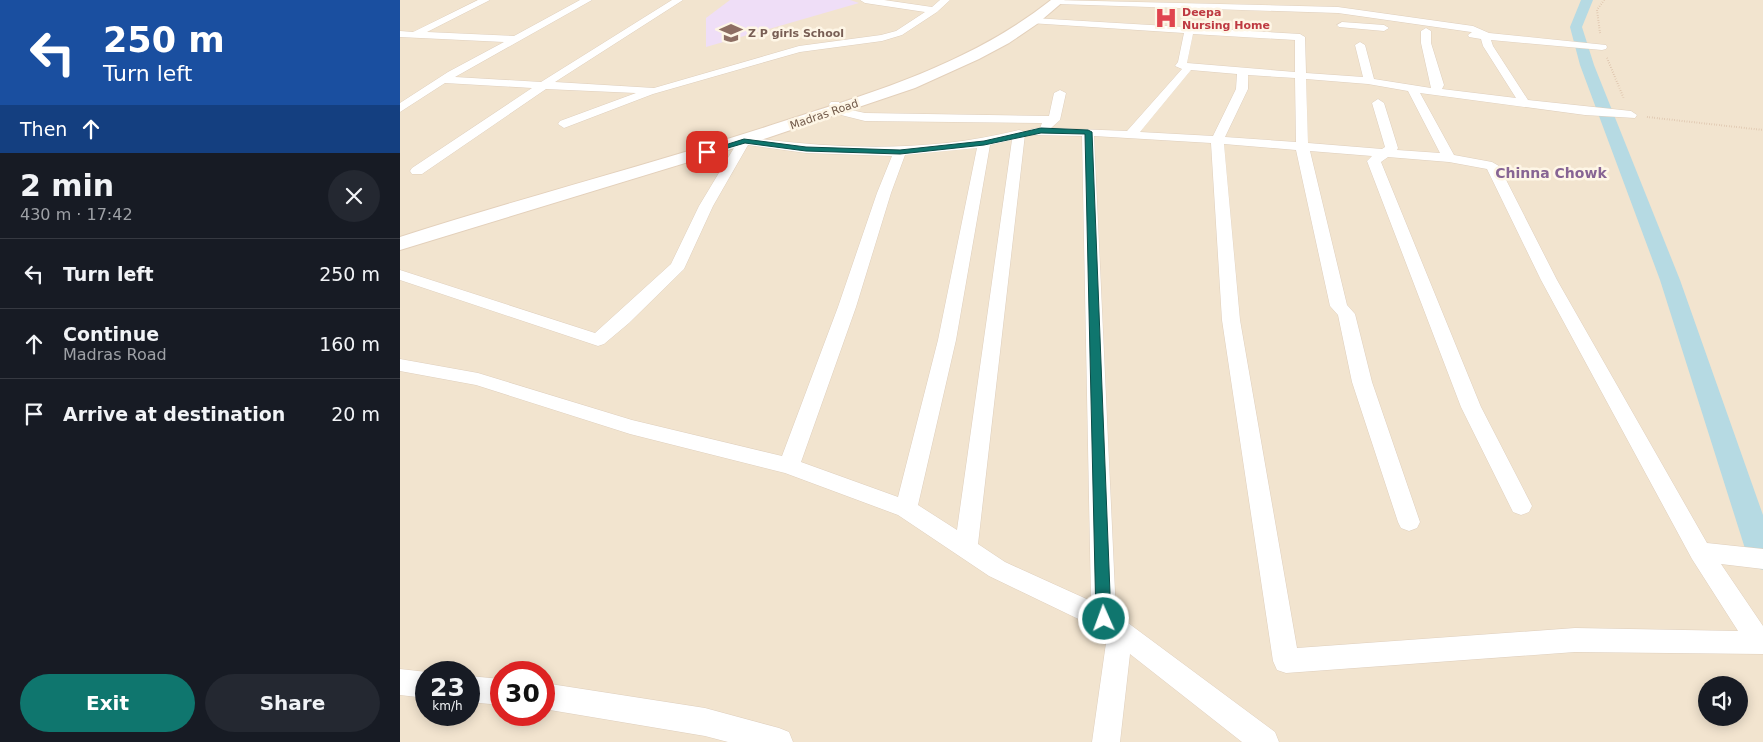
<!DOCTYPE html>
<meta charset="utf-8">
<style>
body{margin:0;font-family:"DejaVu Sans",sans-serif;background:#242831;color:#f1f3f6;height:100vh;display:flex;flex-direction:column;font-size:19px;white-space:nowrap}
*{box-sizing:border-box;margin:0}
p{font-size:16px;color:#9ea1a6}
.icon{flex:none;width:28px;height:28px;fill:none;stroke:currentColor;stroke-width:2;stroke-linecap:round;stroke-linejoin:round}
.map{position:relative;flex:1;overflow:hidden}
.panel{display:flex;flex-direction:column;background:#171b24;width:400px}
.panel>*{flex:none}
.hud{background:#1a4fa0;color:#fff;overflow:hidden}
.controls{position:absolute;left:1298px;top:676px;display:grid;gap:10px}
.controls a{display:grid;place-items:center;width:50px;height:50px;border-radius:50%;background:#171b24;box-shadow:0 2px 12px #0003;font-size:25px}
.speed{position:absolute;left:15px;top:661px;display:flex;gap:10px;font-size:25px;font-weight:700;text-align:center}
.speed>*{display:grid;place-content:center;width:65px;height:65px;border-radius:50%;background:#171b24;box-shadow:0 2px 12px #0003;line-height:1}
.speed small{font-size:12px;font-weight:400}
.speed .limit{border:8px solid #d22;background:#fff;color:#111}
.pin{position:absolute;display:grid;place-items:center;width:42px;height:42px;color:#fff;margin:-21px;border-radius:10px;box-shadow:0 2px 8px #0006}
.me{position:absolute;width:55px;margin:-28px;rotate:358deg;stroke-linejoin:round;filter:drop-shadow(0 0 4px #0008)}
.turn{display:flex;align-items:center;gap:18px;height:105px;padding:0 20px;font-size:22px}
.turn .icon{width:65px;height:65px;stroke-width:2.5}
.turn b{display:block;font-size:35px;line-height:42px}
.then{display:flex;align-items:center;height:48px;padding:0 20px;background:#0003;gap:10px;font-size:19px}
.round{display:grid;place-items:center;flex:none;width:52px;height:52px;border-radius:26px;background:#242831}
.headline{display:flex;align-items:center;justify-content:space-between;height:85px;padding:0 20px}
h1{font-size:30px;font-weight:600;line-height:38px}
.button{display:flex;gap:10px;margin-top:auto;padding:10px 20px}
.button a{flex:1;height:58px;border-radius:30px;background:#0f766e;color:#fff;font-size:20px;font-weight:600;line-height:58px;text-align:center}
.button a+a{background:#242831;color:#f1f3f6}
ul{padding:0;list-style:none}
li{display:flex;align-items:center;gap:15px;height:70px;padding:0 20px;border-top:1px solid #363941}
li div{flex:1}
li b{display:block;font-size:19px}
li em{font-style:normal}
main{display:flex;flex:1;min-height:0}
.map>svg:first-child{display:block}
</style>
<main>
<section class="panel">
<div class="hud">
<div class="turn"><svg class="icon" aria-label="left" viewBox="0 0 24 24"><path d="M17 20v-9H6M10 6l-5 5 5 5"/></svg><div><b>250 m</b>Turn left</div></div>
<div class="then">Then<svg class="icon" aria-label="ahead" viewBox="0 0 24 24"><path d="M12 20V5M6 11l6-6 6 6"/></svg></div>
</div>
<div class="headline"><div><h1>2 min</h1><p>430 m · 17:42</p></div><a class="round"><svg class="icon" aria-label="close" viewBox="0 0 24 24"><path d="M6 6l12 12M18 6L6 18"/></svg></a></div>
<ul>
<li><svg class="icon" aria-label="left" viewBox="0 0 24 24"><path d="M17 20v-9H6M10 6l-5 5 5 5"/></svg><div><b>Turn left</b></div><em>250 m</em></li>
<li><svg class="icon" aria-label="ahead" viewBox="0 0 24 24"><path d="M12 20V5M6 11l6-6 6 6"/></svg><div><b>Continue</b><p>Madras Road</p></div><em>160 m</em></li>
<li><svg class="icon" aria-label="arrive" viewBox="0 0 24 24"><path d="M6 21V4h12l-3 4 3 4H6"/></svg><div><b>Arrive at destination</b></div><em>20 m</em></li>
</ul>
<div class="button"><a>Exit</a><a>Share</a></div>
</section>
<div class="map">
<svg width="1363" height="742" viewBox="0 0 1363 742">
<rect width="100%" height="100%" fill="#fbf2e1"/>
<path fill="#f2e4cf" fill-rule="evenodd" d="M0,0H1363V742H0ZM26,672H69V715H26ZM101,672H144V715H101ZM1306,685H1339V718H1306Z"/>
<path fill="#efdef7" d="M330,0H450L459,3L306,47V18Z"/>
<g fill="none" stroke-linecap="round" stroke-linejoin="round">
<path fill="#b6dae3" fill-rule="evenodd" d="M1181,0H1193L1182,27L1194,65L1280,280L1363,515V570L1352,567L1348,558L1260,280L1180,65L1170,27Z"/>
<defs>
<path id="minor" d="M78,0H90L27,32L114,36L180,0H192L55,77L141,82L272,0H283L155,82L254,88L399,46L481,35L496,31L525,12L465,3L460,0H484L532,7L540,0H550L537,12L502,35L482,41L400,52L253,94L164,128L158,124L160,121L236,93L146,89L22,174H12L10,171L12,168L132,88L45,83L0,112V103L48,72L104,42L0,37V31L13,32Z
M654,0L938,7L1073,26L1089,33L1206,45L1207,47L1206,49L1202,50L1091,40L1093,46L1128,100L1231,111L1237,115L1235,118L1185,115L1020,93L1054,155L1092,162L1099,166L1157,280L1307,543L1363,549V569L1321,564L1363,626V654L1175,652L886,673L877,670L873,661L822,320L811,143L694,136L716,614L875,732L879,742H842L730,654L720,742H692L707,636L695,627L589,576L498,515L385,473L230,434L76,385L0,371V359L78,373L232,420L382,456L438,307L477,193L492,156L406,153L348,145L313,206L284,269L229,323L204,344L198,346L0,280V270L195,333L271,264L299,206L340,138L344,137C438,149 526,153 619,130L623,131L625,134L578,544L605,562L691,601L682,136L631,135L629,132L631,129L640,128L642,123L465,121L433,113L429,104L431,102H439L442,108L465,113L649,116L654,93L660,90L666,93L660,120L651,128L727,131L782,69L775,66L778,62L784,33L630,23V19L633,18L900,34L905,37L906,73L963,77L955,45L960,42L965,45L974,79L1031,88L1021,43V31L1026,28L1031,31V43L1044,85L1042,89L1116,98L1083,46L1081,39L1069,37L1068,35L1072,32H1071L938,13L658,4L655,3ZM793,34L895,40V72L787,63ZM791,70L837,74L836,89L813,136L740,132ZM848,75L895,78L896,142L825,137L848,89ZM906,79L968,84L1008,91L1040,153L997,150L998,148L984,103L978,99L972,103L985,147L982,149L908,143ZM612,140L557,530L518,505L556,340L590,145ZM824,144L896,150L930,306L938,315L952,382L998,522L1001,528L1009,531L1017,528L1020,522L972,382L955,314L947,305L910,151L972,156L967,161L1061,407L1113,512L1121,515L1129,512L1132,506L1081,407L981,162L988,157L1049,162L1087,169L1141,280L1292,559L1338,631L1175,628L897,648L840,320ZM577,148L538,340L498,497L401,462L456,307L491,193L505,155Z
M942,22L984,25L989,28L984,31L939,27L937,25Z
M0,669L27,672L26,698L0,695Z
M69,676L101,679V705L69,702Z
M144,683L305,708L379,728L389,732L393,742H328L305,736L144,709Z"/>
<path id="secondary" d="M651,0H665L637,24L609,43L579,59L515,88L367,138L0,250V237C127,196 257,163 384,121C478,91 573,62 651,0Z"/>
</defs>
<use href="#minor" stroke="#dfcfbd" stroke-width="1"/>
<use href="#secondary" stroke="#e3d0bb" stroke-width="2"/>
<path stroke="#d4b59d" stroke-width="2" stroke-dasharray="0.5 2" stroke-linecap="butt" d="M1200,33L1197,10L1204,0
M1207,58L1224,99
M1247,117L1363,130"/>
<use href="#minor" fill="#fff" fill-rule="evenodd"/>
<use href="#secondary" fill="#fff" fill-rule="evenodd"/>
</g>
<path fill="#0f766e" stroke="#0a4d48" d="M641,128L688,130L692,132L711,619L709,624L704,626L698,624L696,619L685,134L641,133L584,145L500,154L406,151L345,143L307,154L303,152L344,139L406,147L500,150L584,141Z"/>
<defs>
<symbol id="hospital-bare" viewBox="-9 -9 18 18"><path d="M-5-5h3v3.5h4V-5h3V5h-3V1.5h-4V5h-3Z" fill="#e0444e" stroke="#fef6e6" stroke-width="2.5" paint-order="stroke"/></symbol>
<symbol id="school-bare" viewBox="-9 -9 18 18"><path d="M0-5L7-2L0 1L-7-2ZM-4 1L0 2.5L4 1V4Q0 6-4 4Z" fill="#8d6e63" stroke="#fef6e6" stroke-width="2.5" paint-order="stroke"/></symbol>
</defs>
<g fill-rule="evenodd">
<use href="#hospital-bare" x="750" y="2" width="32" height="32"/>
<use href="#school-bare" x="315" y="17" width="32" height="32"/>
</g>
<g text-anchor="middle" stroke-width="5" stroke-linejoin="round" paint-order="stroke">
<g font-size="11" font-weight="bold" fill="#be3a42" stroke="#fef6e6" text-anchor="start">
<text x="782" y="16">Deepa<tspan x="782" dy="13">Nursing Home</tspan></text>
</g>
<g font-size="11" font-weight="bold" fill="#785e54" stroke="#fef6e6" text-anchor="start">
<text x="348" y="37">Z P girls School</text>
</g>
<g font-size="11" fill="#715949" stroke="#fef6e6">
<text transform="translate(424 114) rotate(-19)" y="4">Madras Road</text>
</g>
<g font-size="14" font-weight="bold" fill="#876494" stroke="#fef6e6">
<text x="1151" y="178">Chinna Chowk</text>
</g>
</g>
</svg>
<div class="controls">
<a><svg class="icon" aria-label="sound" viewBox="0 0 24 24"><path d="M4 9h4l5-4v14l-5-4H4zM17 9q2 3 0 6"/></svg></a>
</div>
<div class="speed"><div>23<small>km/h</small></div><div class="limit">30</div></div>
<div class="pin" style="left:307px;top:152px;background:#d93025"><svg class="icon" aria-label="arrive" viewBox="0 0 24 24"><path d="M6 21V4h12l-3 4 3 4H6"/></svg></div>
<svg class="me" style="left:704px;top:619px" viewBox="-20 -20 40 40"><circle r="17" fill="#0f766e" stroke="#fff" stroke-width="3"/><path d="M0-11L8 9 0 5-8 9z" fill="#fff"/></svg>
</div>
</main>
